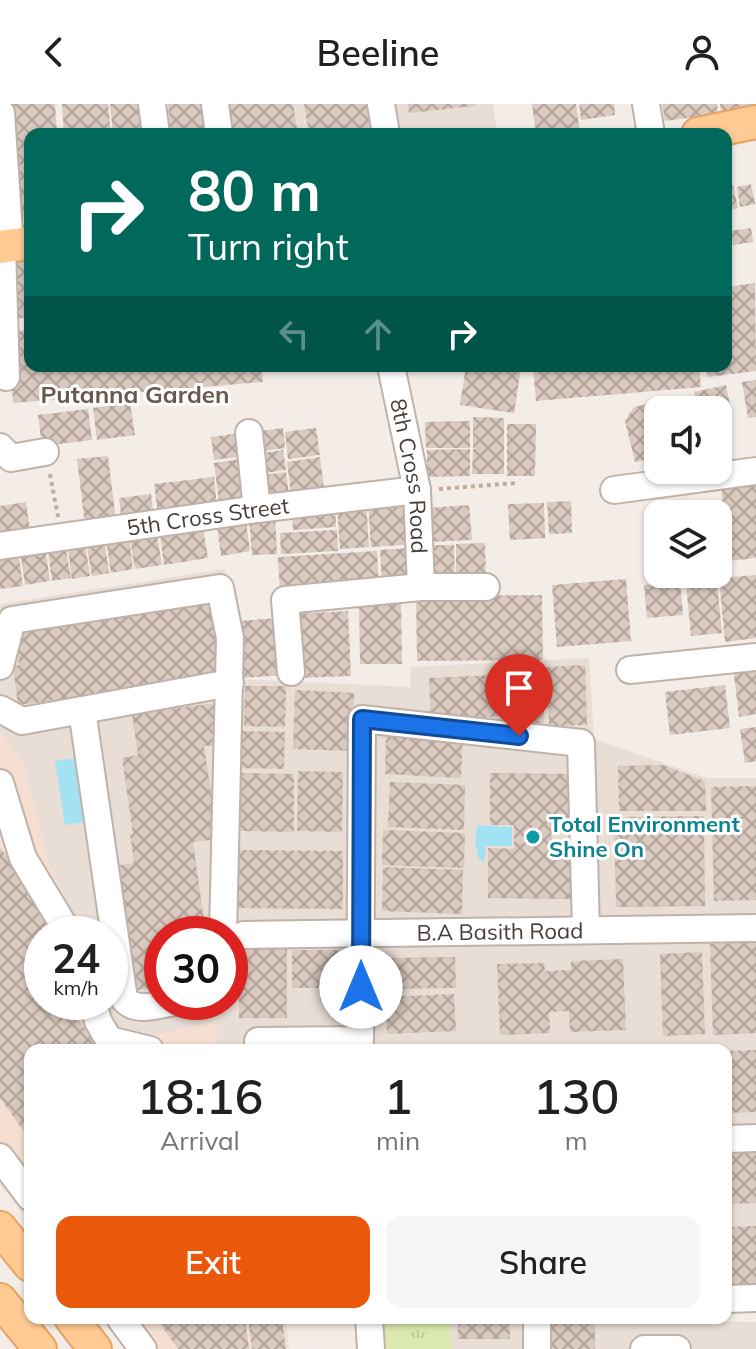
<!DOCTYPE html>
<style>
body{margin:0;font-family:Mulish,sans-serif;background:#f6f6f6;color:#202124;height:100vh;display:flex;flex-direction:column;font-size:30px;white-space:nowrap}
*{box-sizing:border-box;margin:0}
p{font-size:26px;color:#757577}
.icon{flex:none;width:44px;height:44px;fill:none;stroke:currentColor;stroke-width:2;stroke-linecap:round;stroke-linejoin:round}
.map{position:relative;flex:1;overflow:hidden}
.details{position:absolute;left:24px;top:940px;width:708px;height:280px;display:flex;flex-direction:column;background:#fff;border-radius:16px;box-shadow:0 2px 6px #0004}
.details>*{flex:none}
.guide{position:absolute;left:24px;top:24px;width:708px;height:244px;border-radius:16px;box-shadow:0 2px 6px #0004;background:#00695c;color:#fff;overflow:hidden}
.controls{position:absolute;left:644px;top:292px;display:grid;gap:16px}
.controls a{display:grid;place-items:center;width:88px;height:88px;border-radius:16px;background:#fff;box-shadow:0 2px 6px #0004;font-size:40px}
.speed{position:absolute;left:24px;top:812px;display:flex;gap:16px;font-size:40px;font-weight:700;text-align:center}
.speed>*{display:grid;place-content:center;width:104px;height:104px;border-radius:50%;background:#fff;box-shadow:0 2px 6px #0004;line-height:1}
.speed small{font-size:20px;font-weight:400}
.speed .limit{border:12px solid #d22;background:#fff;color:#111}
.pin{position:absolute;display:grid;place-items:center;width:68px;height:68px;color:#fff;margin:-82px -34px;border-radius:50% 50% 50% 0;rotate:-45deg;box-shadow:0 0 8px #0007}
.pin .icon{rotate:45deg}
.me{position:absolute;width:88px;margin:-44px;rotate:0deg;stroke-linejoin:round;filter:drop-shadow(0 0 6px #0008)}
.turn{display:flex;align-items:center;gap:28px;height:168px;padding:0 32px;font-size:36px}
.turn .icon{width:104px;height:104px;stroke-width:2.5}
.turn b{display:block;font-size:56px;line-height:68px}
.lanes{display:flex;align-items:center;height:76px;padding:0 32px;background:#0003;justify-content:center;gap:40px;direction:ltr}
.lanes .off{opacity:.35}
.eta{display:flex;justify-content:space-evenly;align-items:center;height:136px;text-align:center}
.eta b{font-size:48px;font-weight:600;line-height:56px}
.action{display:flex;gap:16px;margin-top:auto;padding:16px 32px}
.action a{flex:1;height:92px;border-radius:16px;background:#ea580c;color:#fff;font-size:32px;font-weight:600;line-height:92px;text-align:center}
.action a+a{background:#f6f6f6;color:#202124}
header{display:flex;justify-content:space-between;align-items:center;height:104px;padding:0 32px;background:#fff;font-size:36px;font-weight:600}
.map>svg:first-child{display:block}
</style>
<header><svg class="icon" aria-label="back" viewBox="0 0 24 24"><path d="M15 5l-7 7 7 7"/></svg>Beeline<svg class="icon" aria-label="person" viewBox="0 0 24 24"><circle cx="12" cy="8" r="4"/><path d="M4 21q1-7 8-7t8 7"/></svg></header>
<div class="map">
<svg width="756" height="1245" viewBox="0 0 756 1245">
<defs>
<pattern id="grass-tufts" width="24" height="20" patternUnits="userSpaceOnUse" patternTransform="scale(2)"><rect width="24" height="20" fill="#dbe9ae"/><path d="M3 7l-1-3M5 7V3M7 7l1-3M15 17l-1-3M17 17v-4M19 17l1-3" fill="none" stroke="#bdc996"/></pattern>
<pattern id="building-cross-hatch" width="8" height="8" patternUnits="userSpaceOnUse" patternTransform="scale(2)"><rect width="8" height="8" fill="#d9c9bf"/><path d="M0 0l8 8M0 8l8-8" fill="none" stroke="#b2a49c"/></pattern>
</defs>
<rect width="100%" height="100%" fill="#f4ede7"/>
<path fill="#e8ded5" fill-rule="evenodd" d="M207,0H493L497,30H211Z
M225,465L234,514L235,575L410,583L411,563L589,554L594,635L707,674H756V1188H726V946H217L216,917L150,933L131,931L113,921L106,898H110V830H87L65,796L49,761L22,656L0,629V500ZM162,830H230V898H162Z
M450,1214L756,1218V1245H452Z"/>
<path fill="#f6dfd1" d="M0,629L22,656L49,761L65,796L87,830H42V898H106L113,921L131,931L150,933L217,917V946H30V1119L0,1080Z
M102,1214H286L289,1245H125Z"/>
<path fill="url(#grass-tufts)" d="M376,1214H450L452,1245H379Z"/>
<path fill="#a2e2f2" d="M82,653L92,717L65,721L55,657Z
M477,721L512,723V742H486L484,758L479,755L475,739Z"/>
<path fill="url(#building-cross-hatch)" d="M2,0H55L57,30H30V113L14,115Z
M62,0H108L111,30H64Z
M110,0H147L150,30H113Z
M168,0H202L204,30H170Z
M224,0H293L298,30H228Z
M304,0H373L378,30H309Z
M408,0H475V2L409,9Z
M532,0H576L580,29L536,30Z
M579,0H614L615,11L581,16Z
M662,0H717L718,10L665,17Z
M720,0H756V7L722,14Z
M751,80L755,100L740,103L737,83Z
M733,81L738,104L726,107V83Z
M751,124L753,138L733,141L731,127Z
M30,144V213L14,215L6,147Z
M755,179L756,267L708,273L706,262H726V183Z
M30,226V262H262L263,278L13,299L8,228Z
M466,262L521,264L514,309L460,301Z
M533,262H699L701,283L536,297Z
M756,276V313L748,314L742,278Z
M726,281L731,306L718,309V306H698V304L686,306L684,294L695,292L694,288Z
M674,294L676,306H658V345L645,352L646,356L635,358L625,317L634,303Z
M130,299L135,331L97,336L93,304Z
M88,305L92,336L42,342L38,311Z
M473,313L504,314V370H472L473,345H477L473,344Z
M470,317V344H426L425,318Z
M507,320H536L535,372H507Z
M283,324L285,344L255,348L252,328Z
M316,324L320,351L288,355L285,328Z
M240,329L243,352L214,356L211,333Z
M470,345V372L427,373V346Z
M283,346L286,366L257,370L255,350Z
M108,352L116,417L85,421L77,355Z
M320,353L324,385L291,389L287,358Z
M242,355L247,394L219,398L214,359Z
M286,368L289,390L260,393L257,372Z
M214,373L217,402L158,410L154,380Z
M756,379V454L729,457L721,383Z
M151,390L154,414L122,418L119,394Z
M413,396L415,440L371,443L368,398Z
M366,397L369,443L340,445L337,399Z
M571,397L572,429L549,430L547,398Z
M26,398L30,427L0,431V402Z
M544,399L545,434L510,436L508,400Z
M335,400L336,423L293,426L292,402Z
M469,401L472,436L429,438L427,404Z
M245,411L250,447L221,452L216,415Z
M275,411L277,450L252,451L249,412Z
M202,418L208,454L164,461L159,424Z
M156,425L162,461L135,465L129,429Z
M337,426L338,447L281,450L280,429Z
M129,433L133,465L111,469L106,436Z
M84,434L90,472L72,475L67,437Z
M104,435L109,469L92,472L86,438Z
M485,439L486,476H456V440Z
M427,441H454L455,476L428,477Z
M45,442L50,477L25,481L20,446Z
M412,444L414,475L382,477L380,446Z
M66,446L71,474L52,477L48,448Z
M18,447L23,482L0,485V450Z
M377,447L379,485L280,490L278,453Z
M756,471V534L725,538L719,474Z
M626,475L631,537L557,543L552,481Z
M680,477L683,511L647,514L644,481Z
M717,478L722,529L691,532L686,480Z
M542,491L543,556L417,557L416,492Z
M213,495L223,575L18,601L13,562L19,561L16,536L21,535L19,520Z
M359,498H401L402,560H360Z
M348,507L351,572L296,574L293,510Z
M280,514L284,571L242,574L238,517Z
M756,560V610L739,613L733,563Z
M585,561L587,621L549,622L547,563Z
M496,571L498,613L431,615L429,574Z
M542,574L544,619L516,620L514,575Z
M725,581L730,624L670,631L665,588Z
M245,582H286L285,623L244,622Z
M295,586L354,589L352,647L293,645Z
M216,599L222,640L204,642L218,735L193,738L206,830H162V883L130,887L113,762L134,759L130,730H133L122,654L138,651L132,610Z
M756,623V657L745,659L740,625Z
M239,627L285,628L284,665L238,664Z
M386,628L463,630L461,674L385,670Z
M663,661L705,677L706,707H619L618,662Z
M298,667L343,668L342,728L297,727Z
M240,669L294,670V728L239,727Z
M490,669L570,670V722L552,721V746L571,747V795L488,794V744L514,745V721H490Z
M390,678L465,681L464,726L388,723Z
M756,682V796L714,797L711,683Z
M704,712L705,802L616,803L614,713Z
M383,726L465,729L464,764L382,761Z
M0,743L61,830H42V849L35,855L42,865V898H66L100,946H30V1036L0,994Z
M238,746L343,747V805L238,804Z
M383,763L463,766L462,810L382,807Z
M756,838V929L713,931L710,840Z
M239,844H287V914H239Z
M292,846H346V884H292Z
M702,848L705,930L663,932L660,850Z
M455,853L456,884L385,885L384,854Z
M623,855L626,926L570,928L569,907L549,908L550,929L500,931L497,860L544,859L545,867L571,866V857Z
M454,890L456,927L387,930L385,893Z
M756,946V1008L726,1009V947Z
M726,1048H756V1099L726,1100Z
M756,1122V1180L726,1181V1123Z
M156,1214H245L249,1245H178Z
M248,1214H282L286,1245H252Z
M458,1216H510V1235H458Z
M546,1219H595V1245H547Z"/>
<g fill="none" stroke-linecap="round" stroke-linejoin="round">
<defs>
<g id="minor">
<path d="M152,0L156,30"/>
<path d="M215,0L219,30"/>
<path d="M381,0L386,30"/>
<path d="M646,0L651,30"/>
<path d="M1,9L10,142"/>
<path d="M2,143L6,273"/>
<path id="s1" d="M391,262L417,386L421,483"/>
<path d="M249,329L257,405"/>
<path d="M0,343L11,354L45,348"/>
<path d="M614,386L756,367"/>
<path id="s2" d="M0,442L257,405L417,386"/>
<path d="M0,562L12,516L220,484L230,534L223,830"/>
<path d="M630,566L756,553"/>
<path d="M291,568L285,496L421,483H486"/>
<path d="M0,605L22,617L230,579"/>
<path d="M82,606L124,895C136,909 157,901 174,898"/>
<path d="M0,679L23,754L69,830"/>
<path id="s3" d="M244,831L756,824"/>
<path d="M93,898L98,917L109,936L150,946"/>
<path d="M258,937L360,936L362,615L581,639L586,826"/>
<path d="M726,1035L756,1034"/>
<path d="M0,1053L30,1093"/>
<path d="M726,1195L756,1194"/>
<path d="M120,1214L143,1245"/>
<path d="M369,1214L371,1245"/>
<path d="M537,1245V1214"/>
<path d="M644,1245H677"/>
</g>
<path id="major" d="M698,30L756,18
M0,143L30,139
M0,1124L30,1161
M0,1196L40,1245
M71,1214L95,1245"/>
</defs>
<use href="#minor" stroke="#bfb3a9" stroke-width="30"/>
<use href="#major" stroke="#e6a362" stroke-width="36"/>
<path stroke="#c2ab9a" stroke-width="4" stroke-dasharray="4 4" stroke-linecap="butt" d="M50,370L58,413
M439,385L516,379"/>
<use href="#minor" stroke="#fff" stroke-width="26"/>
<use href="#major" stroke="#ffca94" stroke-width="32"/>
</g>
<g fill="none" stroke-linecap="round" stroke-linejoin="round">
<defs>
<path id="route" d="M361,883L362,615L519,632"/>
</defs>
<use href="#route" stroke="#114b97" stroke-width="20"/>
<use href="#route" stroke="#1a73e8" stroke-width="14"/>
</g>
<circle fill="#0f9aa8" stroke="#fff" stroke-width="3" cx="533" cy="733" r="8"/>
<g text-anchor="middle" stroke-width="6" stroke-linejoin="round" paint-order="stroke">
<g font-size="22" fill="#473c36" stroke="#fff">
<text dy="8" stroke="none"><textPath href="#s1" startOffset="112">8th Cross Road</textPath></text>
<text dy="8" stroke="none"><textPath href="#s2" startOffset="210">5th Cross Street</textPath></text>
<text dy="8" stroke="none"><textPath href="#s3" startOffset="256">B.A Basith Road</textPath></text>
</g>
<g font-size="22" font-weight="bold" fill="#0d838f" stroke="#fff" text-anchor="start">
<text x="549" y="728">Total Environment<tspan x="549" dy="25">Shine On</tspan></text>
</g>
<g font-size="24" font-weight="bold" fill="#6a584c" stroke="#fff">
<text x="135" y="299">Putanna Garden</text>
</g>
</g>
</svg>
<div class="controls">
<a><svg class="icon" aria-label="sound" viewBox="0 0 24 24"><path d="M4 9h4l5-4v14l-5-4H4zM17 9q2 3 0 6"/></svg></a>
<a><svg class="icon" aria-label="layers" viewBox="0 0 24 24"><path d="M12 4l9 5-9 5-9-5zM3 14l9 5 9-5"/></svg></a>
</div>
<div class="speed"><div>24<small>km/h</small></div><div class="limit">30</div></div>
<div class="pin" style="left:519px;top:632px;background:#d93025"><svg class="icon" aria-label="arrive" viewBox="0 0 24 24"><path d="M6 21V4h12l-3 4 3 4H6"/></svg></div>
<svg class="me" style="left:361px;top:883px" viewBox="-20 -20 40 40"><circle r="19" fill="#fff"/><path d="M0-13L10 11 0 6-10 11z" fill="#1a73e8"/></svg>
<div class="guide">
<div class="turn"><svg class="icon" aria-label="right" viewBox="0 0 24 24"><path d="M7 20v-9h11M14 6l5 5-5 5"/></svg><div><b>80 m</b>Turn right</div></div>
<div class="lanes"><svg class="icon off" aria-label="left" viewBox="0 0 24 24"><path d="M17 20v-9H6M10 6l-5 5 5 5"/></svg><svg class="icon off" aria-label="ahead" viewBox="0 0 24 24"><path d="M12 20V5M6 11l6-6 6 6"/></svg><svg class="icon" aria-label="right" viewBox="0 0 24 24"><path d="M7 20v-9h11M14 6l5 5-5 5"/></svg></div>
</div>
<section class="details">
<div class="eta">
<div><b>18:16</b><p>Arrival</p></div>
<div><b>1</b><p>min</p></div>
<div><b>130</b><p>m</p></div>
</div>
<div class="action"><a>Exit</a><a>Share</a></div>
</section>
</div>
